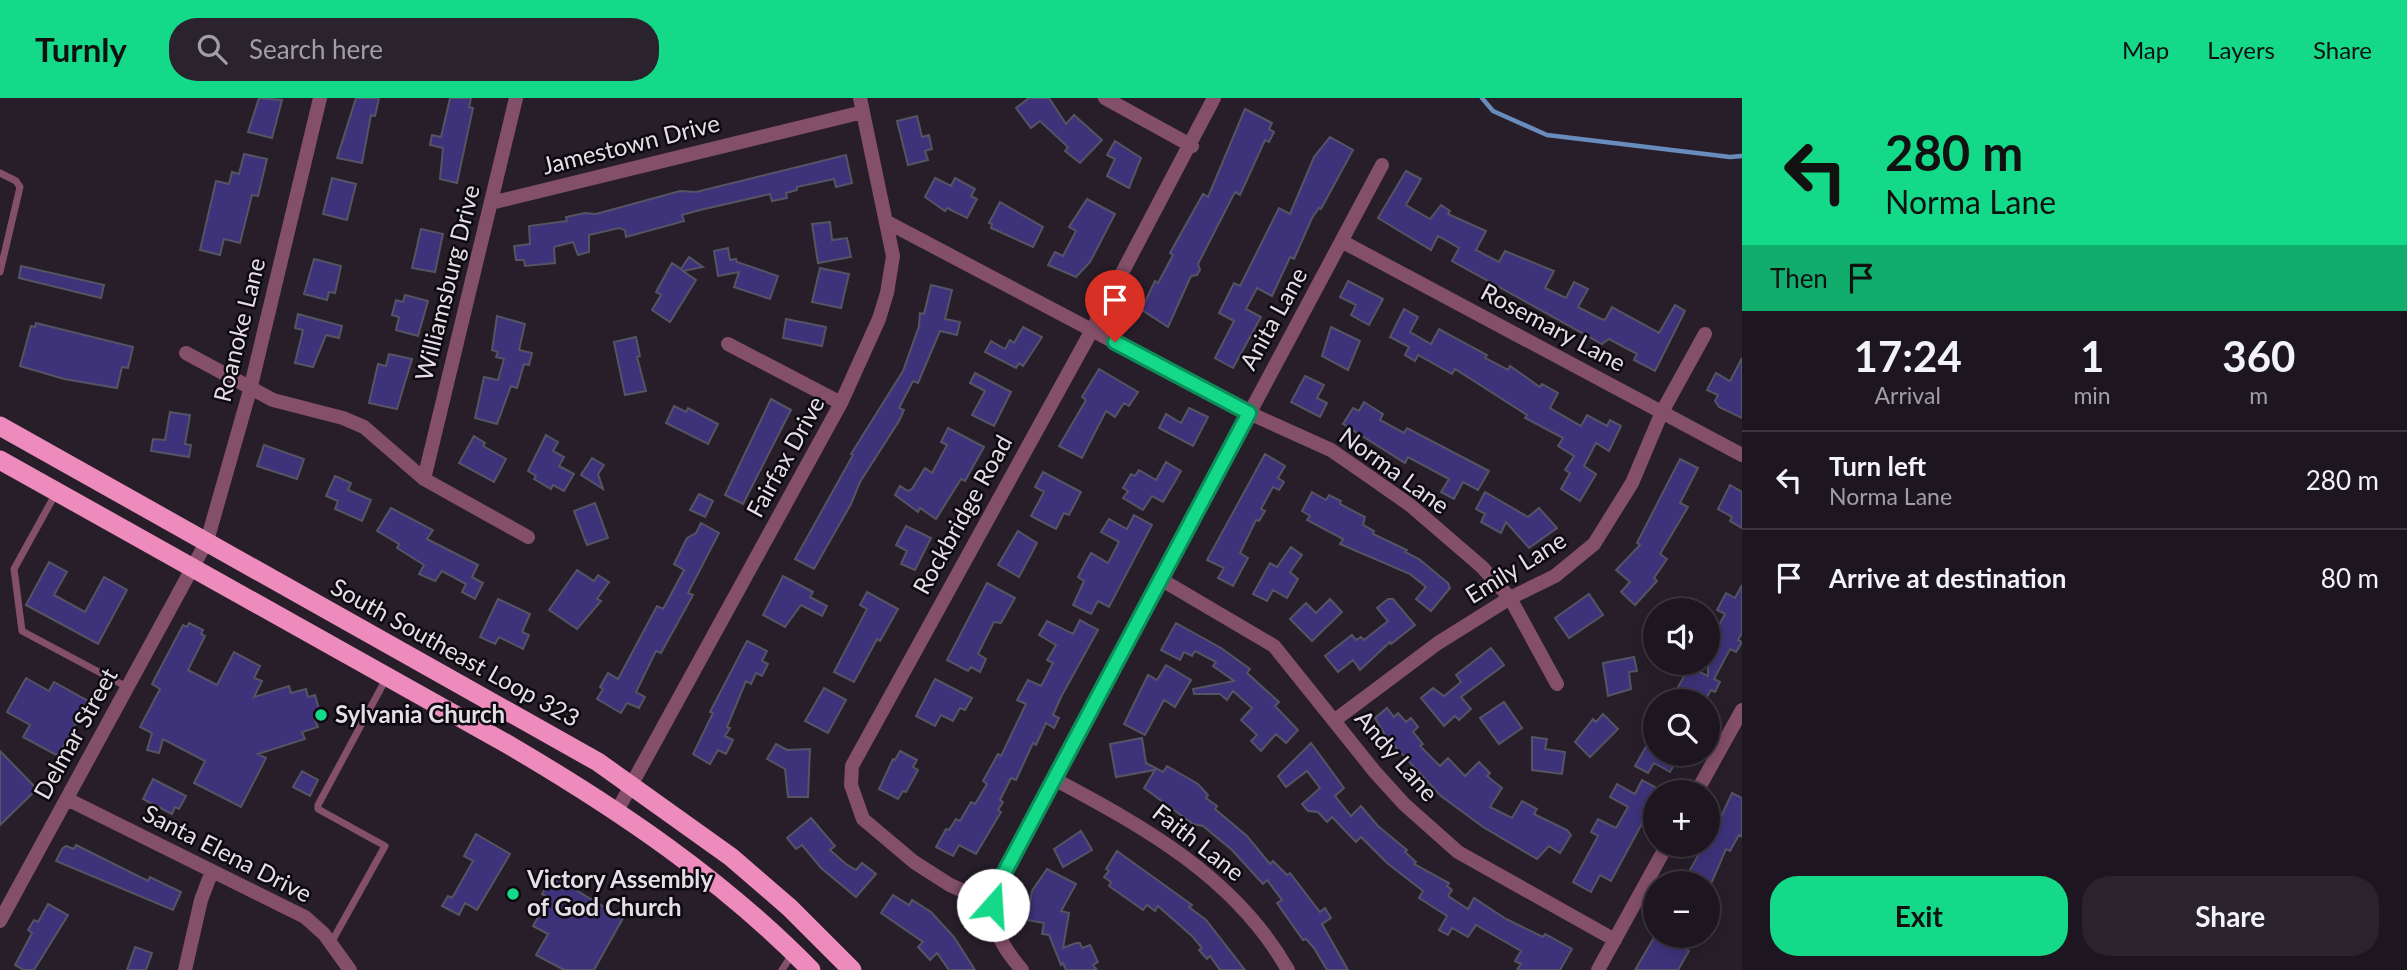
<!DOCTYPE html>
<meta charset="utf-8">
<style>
body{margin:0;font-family:Lato,sans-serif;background:#2a232d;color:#f1f3f6;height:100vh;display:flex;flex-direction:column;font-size:26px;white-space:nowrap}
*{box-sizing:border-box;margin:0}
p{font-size:23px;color:#a09fa5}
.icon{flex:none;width:38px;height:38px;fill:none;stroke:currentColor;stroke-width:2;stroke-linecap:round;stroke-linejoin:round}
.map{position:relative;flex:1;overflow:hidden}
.side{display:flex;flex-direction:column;background:#1d1620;width:665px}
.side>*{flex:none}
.banner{background:#14d989;color:#111;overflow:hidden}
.controls{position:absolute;left:1643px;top:500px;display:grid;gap:14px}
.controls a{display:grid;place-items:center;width:77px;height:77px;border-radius:50%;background:#1d1620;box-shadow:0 4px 18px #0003,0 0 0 2px #3b353e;font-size:35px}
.pin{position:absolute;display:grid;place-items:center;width:60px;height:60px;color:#fff;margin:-72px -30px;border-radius:50% 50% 50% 0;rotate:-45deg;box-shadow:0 0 7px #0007}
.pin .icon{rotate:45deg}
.me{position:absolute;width:77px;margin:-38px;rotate:19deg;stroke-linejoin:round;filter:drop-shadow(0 0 5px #0008)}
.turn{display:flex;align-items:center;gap:24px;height:147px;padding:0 28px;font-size:32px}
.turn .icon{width:91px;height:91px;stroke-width:2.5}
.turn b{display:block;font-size:49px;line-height:60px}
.then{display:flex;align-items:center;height:66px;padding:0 28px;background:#0003;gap:14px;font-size:26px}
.eta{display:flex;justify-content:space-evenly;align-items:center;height:119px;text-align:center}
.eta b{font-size:42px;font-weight:700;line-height:49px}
.cta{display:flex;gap:14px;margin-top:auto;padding:14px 28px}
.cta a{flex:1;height:80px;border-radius:28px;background:#14d989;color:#111;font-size:28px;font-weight:700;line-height:80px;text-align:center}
.cta a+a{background:#2a232d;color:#f1f3f6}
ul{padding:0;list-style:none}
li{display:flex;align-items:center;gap:21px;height:98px;padding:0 28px;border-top:2px solid #3b353e}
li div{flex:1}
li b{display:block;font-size:26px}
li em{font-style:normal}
header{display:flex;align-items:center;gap:42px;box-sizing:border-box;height:98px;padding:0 35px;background:#14d989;color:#111}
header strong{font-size:33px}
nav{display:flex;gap:38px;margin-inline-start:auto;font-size:24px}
.search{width:490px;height:63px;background:#2a232d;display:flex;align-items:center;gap:18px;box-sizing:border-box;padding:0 24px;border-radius:28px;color:#a09fa5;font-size:26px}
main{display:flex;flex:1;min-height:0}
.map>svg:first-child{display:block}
</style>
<header>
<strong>Turnly</strong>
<div class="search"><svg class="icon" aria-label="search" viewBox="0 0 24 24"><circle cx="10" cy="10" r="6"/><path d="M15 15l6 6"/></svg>Search here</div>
<nav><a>Map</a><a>Layers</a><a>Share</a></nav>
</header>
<main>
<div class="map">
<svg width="1742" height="872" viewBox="0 0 1742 872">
<rect width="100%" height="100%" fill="#271e2a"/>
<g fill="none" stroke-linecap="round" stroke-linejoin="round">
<path stroke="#688cbc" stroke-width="4.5" d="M1482,0L1493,13L1547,37L1730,59L1742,58"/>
</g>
<path fill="#3e337b" stroke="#545463" stroke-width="2" d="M259,0L282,2L272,40L248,34Z
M356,0H379L375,18L371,17L362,65L337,60Z
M450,0H471L469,9L473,10L457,85L440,81L443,50L430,47L432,37L441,39Z
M1029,0H1049L1066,26L1074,17L1102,42L1080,65L1065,53L1068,49L1040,23L1031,30L1016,10Z
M1245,11L1272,25L1269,31L1274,34L1269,44L1265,42L1240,97L1235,94L1198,166L1200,172L1197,177L1191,178L1168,229L1142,212L1144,206L1155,183L1158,185L1173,157L1170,155L1203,96L1208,99Z
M917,18L922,39L929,37L932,51L925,53L928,62L908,67L897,23Z
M1330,39L1353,52L1321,111L1319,110L1312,120L1294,161L1290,159L1272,198L1257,190L1246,211L1261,219L1233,270L1215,260L1234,223L1219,215L1234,185L1240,188L1279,110L1290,116L1314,59Z
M1115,43L1141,60L1129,90L1107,78L1115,61L1107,57Z
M244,56L267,61L258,98L252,97L240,145L224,141L220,157L200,152L216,83L229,86L232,74L239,76Z
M846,57L852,85L836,89L834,81L797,89V92L786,95L787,100L772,103L770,96L700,112L682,117L684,123L626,139L625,132L619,130L589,137V154L578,157L573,144L554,149L555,165L525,168L524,162H516L514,148L530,146L529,128L567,123L566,119L585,115L596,116L680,93L696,94Z
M1406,73L1421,81L1406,107L1430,121L1441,107L1450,113L1448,116L1486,133L1476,152L1499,164L1505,153L1554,173L1545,190L1566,200L1574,184L1588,191L1578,209L1599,220L1605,222L1612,209L1659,235L1675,207L1685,213L1655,273L1634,262L1637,256L1609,241L1602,246L1452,163L1459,150L1438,138L1431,152L1378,120Z
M332,80L356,86L347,122L323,116Z
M935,80L951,88L955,80L975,91L971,98L977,101L967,120L947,110L945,113L925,99Z
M1087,101L1115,116L1090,164L1076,179L1048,167L1055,154L1063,158L1076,133L1069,129Z
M1000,104L1043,129L1033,149L991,130L992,126L989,125Z
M830,124L832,142L847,140L851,159L818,165L812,126Z
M421,131L443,136L435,174L412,170Z
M728,150L730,162L736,161L737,164L778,178L770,201L734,189L739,174L718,178L714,153Z
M689,159L703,169L683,173L696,182L670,224L652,212L661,197L656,194L672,165L681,171Z
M314,161L341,168L335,195L329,194L327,202L304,196Z
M21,168L104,187L101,200L19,180Z
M820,170L849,176L841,210L812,204Z
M1348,183L1383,201L1369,227L1351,217L1356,207L1340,199Z
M931,187L952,192L945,221L960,224L957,237L940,233L918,285L913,283L899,310L904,312L899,323L860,384L851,406L814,471L795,461L853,357L851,356L903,273L919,228L920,215L924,216Z
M405,197L428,203L418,238L396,232L399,219L392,217L396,202L403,204Z
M1404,211L1418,219L1410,234L1431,246L1439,231L1487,257L1485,260L1508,272L1510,268L1540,289L1542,286L1558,295L1550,310L1581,328L1587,317L1607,328L1610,322L1621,328L1609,353L1596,345L1584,368L1596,376L1580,403L1561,391L1570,375L1565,372L1574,358L1558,348L1563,340L1525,320L1527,317L1455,271L1452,276L1418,257L1415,263L1405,257L1409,249L1390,239Z
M298,216L342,228L339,240L326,237L313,269L295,265L303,232L295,230Z
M497,218L525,226L519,252L532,255L529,267L524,266L517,290L511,288L497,326L475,320L484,279L498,282L504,261L496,259L498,254L492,252Z
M786,221L826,229L822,248L783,240Z
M36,225L133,249L128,270L122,269L117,290L64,281L20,268L31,228L35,229Z
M1023,229L1042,239L1023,268L1019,265L1016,270L985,254L991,243L1005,251L1010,242L1014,245Z
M1331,229L1360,243L1348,272L1322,258Z
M636,239L640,258L637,259L646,293L625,297L614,244Z
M389,256L412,261L397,311L369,305L378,266L386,268Z
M1742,260V320L1719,309L1715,303L1718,297L1707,292L1716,275L1730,283Z
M1099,271L1138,294L1129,308L1124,305L1115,319L1106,313L1082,360L1059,348L1086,302L1082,299Z
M975,275L1011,294L994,328L972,317L985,293L970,285Z
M1305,278L1324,287L1317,300L1327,305L1320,319L1291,304Z
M771,301L791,312L743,406L725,397Z
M1364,304L1383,316L1380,322L1404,335L1407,330L1489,373L1478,392L1463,384L1454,401L1441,394L1449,381L1408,359L1405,365L1343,326L1353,310L1359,313Z
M674,308L686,314L688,310L718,326L708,346L666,325Z
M1189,310L1208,319L1193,348L1159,330L1166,316L1181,325Z
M170,314L190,317L185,346L191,347L189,359L151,353L153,341L165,342Z
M948,330L984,349L965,383L961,381L936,421L920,410L918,414L895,397L900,388L908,393L912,391L925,370L932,375L947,347L941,344Z
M546,337L558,344L553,353L564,359L559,368L574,376L564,393L553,387L551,391L534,381L536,378L528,373Z
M474,338L485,345L483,348L506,361L494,384L459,365Z
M264,347L304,361L297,381L257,368Z
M1265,356L1285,368L1278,380L1284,384L1279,392L1273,389L1261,411L1265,413L1259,423L1256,422L1240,455L1248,460L1233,488L1218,480L1224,470L1207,462Z
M592,360L604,367L598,376L603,391L581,377Z
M1680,361L1698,370L1680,405L1688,409L1660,456L1667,461L1654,480L1657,483L1635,507L1621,494L1630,484L1616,472L1640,447L1637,445Z
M1166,364L1181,373L1163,404L1152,398L1143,412L1123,400L1128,393L1123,390L1131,376L1135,378L1139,372L1156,382Z
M1043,374L1081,394L1069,417L1064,415L1056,431L1031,418L1044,394L1035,389Z
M335,378L351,385L348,392L371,402L362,423L335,411L338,403L326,398Z
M1730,387L1742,394V430L1730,423L1732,419L1718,411Z
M1312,394L1326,402L1329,397L1341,403L1340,406L1365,419L1363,427L1374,433L1373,436L1407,452L1405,454L1419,461L1448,485L1450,490L1431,513L1416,501L1426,489L1410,476L1340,446L1343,441L1307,422L1310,418L1302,413Z
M1485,394L1528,419L1539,410L1557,430L1529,450L1506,424L1501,435L1481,424L1485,416L1476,411Z
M699,396L713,403L705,419L690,412Z
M595,405L608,440L587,447L574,413Z
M391,410L433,432L427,441L478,467L472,479L483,485L475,501L462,494L466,486L442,473L435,483L419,476L424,467L397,450L399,446L377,433Z
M1134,417L1152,427L1109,509L1098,503L1091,516L1073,507L1084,483L1078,479L1091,455L1108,465L1119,444L1101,434L1109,421L1127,431Z
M701,425L719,435L688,495L693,497L661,555L656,553L636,594L645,599L639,610L627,605L621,615L597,601L603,591L600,589L608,575L618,581L657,508L663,511L684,472L674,466L687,440L696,435Z
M906,428L931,440L915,472L901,466L907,453L896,447Z
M1018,433L1037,445L1019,479L998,467Z
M1291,449L1302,457L1290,474L1298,481L1287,500L1273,492L1267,503L1253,496L1270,465L1277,469Z
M49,464L67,474L54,497L85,514L104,479L127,492L98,546L26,507Z
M577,472L594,483L598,477L609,484L597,501L601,503L577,531L549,512Z
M783,478L813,494L810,499L827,508L822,518L801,507L785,529L763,517Z
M987,485L1015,500L1001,525L994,524L978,556L986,561L980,574L971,569L968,573L947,562Z
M1742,487V535L1738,542L1742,544L1736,554L1730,551L1714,581L1720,584L1715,594L1711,592L1704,604H1691L1681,599L1683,594L1677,591L1689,569L1708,578V547L1725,516L1717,512L1726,495L1735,500Z
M867,494L898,511L880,543L877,541L854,584L834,574L867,511L860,507Z
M1589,496L1603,517L1569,540L1555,520Z
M498,501L530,516L522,534L529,537L523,551L499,539L495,546L480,539Z
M1330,501L1342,514L1312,543L1290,521L1306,505L1316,515Z
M1388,501H1393L1415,527L1391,546L1390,544L1360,572L1353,562L1338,574L1325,558L1352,537L1356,542L1361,539L1364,542L1388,523L1377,510Z
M1080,522L1098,532L1061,599L1053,617L1059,620L1054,630L1046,625L1036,647L1033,645L1016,682L1011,680L1000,702L1003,704L998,712L1001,714L976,756L959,747L953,758L936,749L946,731L949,732L956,721L960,723L971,704L975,706L987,686L983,683L998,656L1001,658L1026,606L1017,602L1028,582L1041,588L1053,565L1047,562L1056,547L1039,537L1047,523L1073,536Z
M189,525L203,532L201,536L205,538L188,572L217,587L234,554L260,568L254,580L262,583L254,599L289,588L291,595L306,591L308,599L315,597L321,618L314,620L318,629L302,634L305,641L258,656L266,660L241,709L194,685L205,663L163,641L159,655L147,652L152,635L140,629L160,591L152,586L183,527L187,529Z
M1176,525L1221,550L1250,571L1247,575L1279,604L1275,608L1298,632L1286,645L1276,636L1261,653L1251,643L1257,637L1241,622L1252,610L1233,593L1227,602L1220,596H1194L1193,591L1234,583L1213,568L1216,564L1195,553L1192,558L1184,554L1180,562L1161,552Z
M747,543L767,553L762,563L768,566L762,578L756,575L751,586L746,583L727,629L730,630L725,638L733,642L726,656L718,652L710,666L693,656L713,615L710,614Z
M1491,550L1504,567L1461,599L1471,611L1459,622L1455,618L1444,628L1421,600L1433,590L1444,598L1461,584L1456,577Z
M1634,559L1637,573L1629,574L1631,591L1608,598L1603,565Z
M1166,567L1191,582L1175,609L1164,602L1145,637L1124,626L1148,577L1157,582Z
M26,580L49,593L54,584L88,603L58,658L23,639L30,627L7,614Z
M935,581L972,600L965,612L960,610L953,623L941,617L935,628L916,618Z
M824,590L846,602L828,635L805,623Z
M1504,604L1522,630L1499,646L1480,620Z
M1387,610L1394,619L1398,615L1406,624L1411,620L1418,629L1413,634L1423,646L1420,648L1440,668L1448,660L1465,678L1479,664L1490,675L1487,678L1502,690L1490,709L1512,720L1522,703L1537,711L1534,716L1567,732L1571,737L1560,755L1549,748L1537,761L1483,729L1441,698L1387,640L1375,620Z
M1603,616L1618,631L1590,659L1575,644L1593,621L1596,624Z
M1532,639L1547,641L1545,651L1565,654L1562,676L1532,672Z
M1142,640L1146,665L1163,674L1167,668L1198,686L1208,697L1206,700L1217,708L1215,711L1247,738L1270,766L1273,763L1287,777L1290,775L1320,814L1325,810L1331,820L1322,826L1348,872H1327L1314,850L1306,841L1303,842L1277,805L1282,802L1267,782L1263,786L1232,752L1203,728L1193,726L1144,690L1155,672L1116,679L1110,646Z
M1311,645L1344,690L1335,698L1351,718L1361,708L1378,728L1407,752L1405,754L1416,764L1414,766L1449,785L1447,788L1452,792L1448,798L1468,811L1474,800L1506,821L1543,839L1545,836L1572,851L1560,872H1517L1521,866L1515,863L1521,853L1476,827L1468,839L1452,830L1448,837L1439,832L1447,818L1419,800L1423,793L1387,765L1361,739L1356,744L1332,719L1327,724L1318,714L1308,713L1302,706L1320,690L1307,673L1286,689L1278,678Z
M776,646L787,652L810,651L808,699H788L785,671L767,661Z
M1647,647L1656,652V656H1680L1670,674L1654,665L1648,675L1635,668Z
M0,653L37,691L0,727Z
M900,653L917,662L913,669L918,672L906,694L903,693L898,701L879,691L893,661L895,662Z
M302,673L318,682L310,698L293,689Z
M153,681L186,698L179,711L175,709L172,716L143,701Z
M1642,682L1660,692L1656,695L1653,705L1611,783L1600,777L1591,794L1573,784L1598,738L1591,734L1598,721L1616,730L1628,709L1610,699L1617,686L1635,696Z
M1732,695L1742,700V739L1739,737L1730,753L1726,751L1711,786H1682L1704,747H1708V738L1711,740Z
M811,720L835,748L830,752L846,766L856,772L862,765L876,776L856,799L821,770L802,747L796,751L787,740Z
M1081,733L1092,752L1063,769L1054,751Z
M476,736L510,756L477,812L465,805L459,817L442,808L448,798L452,800L473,763L464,758Z
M76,747L148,783L150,779L181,794L173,812L56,763L62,751L66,748L74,751Z
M1117,753L1192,807L1189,809L1206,822L1245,872H1220L1210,858L1207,861L1199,852L1202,850L1193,839L1158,808L1155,813L1147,807L1143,812L1109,788L1111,784L1104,779L1109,773L1106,771Z
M1047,771L1076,786L1061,813L1069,815L1063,850L1076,845H1080L1082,850L1090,847L1098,864L1093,867L1097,872H1066L1063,865L1061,867L1049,837L1042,836L1044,825L1027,822L1032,793Z
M552,778L623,820L594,872H564L536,857L548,836L533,828L549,800L542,796Z
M893,797L909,807L912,802L931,814L954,839L975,872H949L937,855L930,862L918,849L923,844L881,815Z
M48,806L68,817L34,872H24L15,867L32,835L28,832L34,822L38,824Z
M1655,838H1686L1680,848L1689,853L1678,872H1635Z
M135,849L152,855L146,872H127Z"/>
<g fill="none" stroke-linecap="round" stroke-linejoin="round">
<path stroke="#844f69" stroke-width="7" d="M0,75L16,83L20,89L0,174
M56,395L14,471L22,533L127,589
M331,845L385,748L318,711V707L387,579
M782,872L793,855"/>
<path stroke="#844f69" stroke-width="14" d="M1105,0L1192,48
M491,105L863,14
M887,124L1249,315L1331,352L1370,379L1410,407L1482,469L1510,500L1557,586
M1343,144L1742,357
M728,246L841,305
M186,255L273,302L343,320L364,329L424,381L528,439
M424,381L516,0
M1162,482L1274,548L1375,674L1404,706L1458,754L1615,842
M1335,622L1438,545L1510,500L1555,478L1594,446L1632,385L1662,314L1705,236
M1056,682C1146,730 1236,780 1288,872
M1696,695L1742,612
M67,701L305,819L324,836L350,872
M617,713L841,305L879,221L887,195L893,158L860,0
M993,806L950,787L914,764L863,721L851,687L852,668L1092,232L1214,0
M0,823L207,443L250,292L320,0
M185,872L201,802L212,773
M1022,872C994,839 989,823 1001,781L1382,67
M1598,872L1667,747"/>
<path stroke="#ed8cbc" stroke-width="19" d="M0,328L598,664L731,759L790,810L852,872
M0,362L509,647C618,711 722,781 811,872"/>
</g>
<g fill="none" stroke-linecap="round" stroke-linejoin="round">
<defs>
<path id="route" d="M993,807L1001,781L1249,315L1115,244"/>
</defs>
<use href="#route" stroke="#0d8d59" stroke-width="18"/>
<use href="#route" stroke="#14d989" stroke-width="12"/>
</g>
<g fill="#14d989" stroke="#0d0a0f" stroke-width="2.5">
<circle cx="321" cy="617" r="7"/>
<circle cx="513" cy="796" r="7"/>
</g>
<g text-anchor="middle" stroke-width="5" stroke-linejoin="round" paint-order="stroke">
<g font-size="24" fill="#e5dee7" stroke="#0d0a0f">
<text transform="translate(631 47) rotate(-14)" y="8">Jamestown Drive</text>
<text transform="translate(448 185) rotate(-76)" y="8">Williamsburg Drive</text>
<text transform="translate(1274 221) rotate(-61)" y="8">Anita Lane</text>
<text transform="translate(1553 230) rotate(28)" y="8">Rosemary Lane</text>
<text transform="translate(240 232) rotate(-76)" y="8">Roanoke Lane</text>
<text transform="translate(786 359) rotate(-61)" y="8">Fairfax Drive</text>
<text transform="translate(1394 373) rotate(36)" y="8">Norma Lane</text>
<text transform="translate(963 417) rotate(-61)" y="8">Rockbridge Road</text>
<text transform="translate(1516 470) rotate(-32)" y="8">Emily Lane</text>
<text transform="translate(455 555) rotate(29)" y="8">South Southeast Loop 323</text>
<text transform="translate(76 636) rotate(-61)" y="8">Delmar Street</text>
<text transform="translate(1396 658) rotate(49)" y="8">Andy Lane</text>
<text transform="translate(1198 745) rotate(38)" y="8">Faith Lane</text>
<text transform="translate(227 756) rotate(27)" y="8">Santa Elena Drive</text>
</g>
<g font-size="24" font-weight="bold" fill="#e5dee7" stroke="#0d0a0f" text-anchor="start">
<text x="335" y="625">Sylvania Church</text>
<text x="527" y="790">Victory Assembly<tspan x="527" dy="28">of God Church</tspan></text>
</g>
</g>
</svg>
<div class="controls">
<a><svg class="icon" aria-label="sound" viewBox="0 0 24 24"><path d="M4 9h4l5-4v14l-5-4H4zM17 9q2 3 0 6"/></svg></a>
<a><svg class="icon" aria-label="search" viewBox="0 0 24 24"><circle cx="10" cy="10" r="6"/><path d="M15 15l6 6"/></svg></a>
<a>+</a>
<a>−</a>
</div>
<div class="pin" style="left:1115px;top:244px;background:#d93025"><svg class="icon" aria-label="arrive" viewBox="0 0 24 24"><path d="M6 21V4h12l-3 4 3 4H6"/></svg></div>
<svg class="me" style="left:993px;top:807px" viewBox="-20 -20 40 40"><circle r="19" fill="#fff"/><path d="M0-13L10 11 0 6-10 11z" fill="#14d989"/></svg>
</div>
<section class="side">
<div class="banner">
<div class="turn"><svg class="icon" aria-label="left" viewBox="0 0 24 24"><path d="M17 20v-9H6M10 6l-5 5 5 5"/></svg><div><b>280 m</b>Norma Lane</div></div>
<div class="then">Then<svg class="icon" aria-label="arrive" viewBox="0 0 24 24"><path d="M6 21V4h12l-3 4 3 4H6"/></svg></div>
</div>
<div class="eta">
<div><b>17:24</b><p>Arrival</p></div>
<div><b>1</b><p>min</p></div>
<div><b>360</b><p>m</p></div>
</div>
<ul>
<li><svg class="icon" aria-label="left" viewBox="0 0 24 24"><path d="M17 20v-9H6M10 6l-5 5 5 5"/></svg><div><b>Turn left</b><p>Norma Lane</p></div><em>280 m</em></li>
<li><svg class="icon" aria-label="arrive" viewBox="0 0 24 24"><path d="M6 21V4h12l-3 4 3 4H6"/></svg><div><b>Arrive at destination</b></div><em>80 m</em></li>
</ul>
<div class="cta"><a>Exit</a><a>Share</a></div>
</section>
</main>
